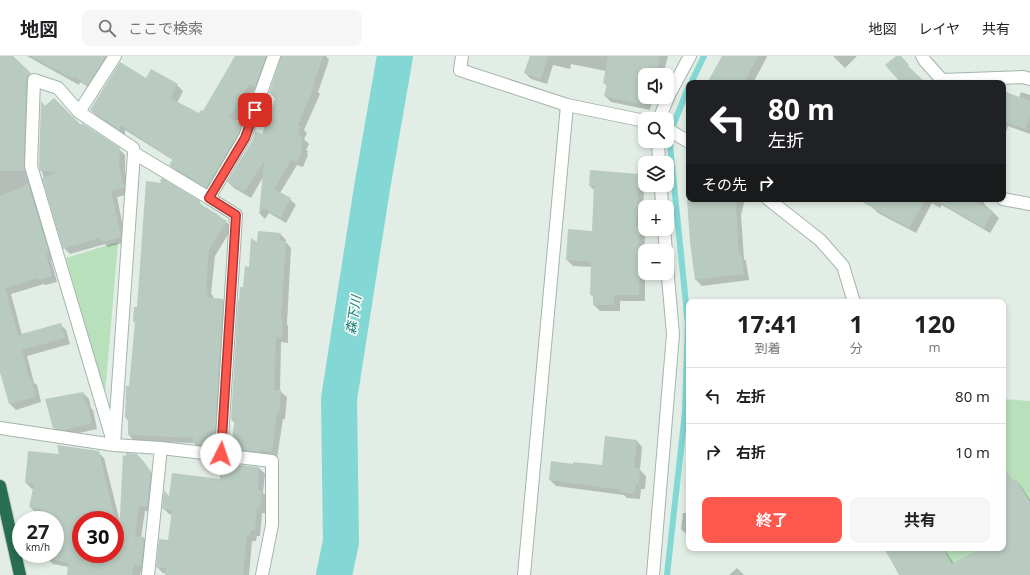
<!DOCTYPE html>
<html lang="ja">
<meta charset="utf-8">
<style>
body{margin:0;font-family:"Open Sans","Noto Sans JP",sans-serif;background:#f6f6f6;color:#202124;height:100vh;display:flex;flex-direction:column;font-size:15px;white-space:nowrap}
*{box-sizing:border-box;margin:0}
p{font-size:13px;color:#757577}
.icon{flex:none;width:22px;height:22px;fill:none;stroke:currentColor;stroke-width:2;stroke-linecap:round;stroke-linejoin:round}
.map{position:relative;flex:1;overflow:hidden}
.drawer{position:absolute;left:686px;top:243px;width:320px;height:252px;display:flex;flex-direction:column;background:#fff;border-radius:8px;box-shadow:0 2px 6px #0003}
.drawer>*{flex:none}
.banner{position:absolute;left:686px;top:24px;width:320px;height:122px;border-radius:8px;box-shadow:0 2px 6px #0003;background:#202124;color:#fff;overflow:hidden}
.controls{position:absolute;left:638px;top:12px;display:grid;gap:8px}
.controls a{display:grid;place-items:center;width:36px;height:36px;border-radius:8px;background:#fff;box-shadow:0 2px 6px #0003;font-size:20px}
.speed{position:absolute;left:12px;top:455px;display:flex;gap:8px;font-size:20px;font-weight:700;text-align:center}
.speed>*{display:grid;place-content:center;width:52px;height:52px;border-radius:50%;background:#fff;box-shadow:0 2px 6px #0003;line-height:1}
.speed small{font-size:10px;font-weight:400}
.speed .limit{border:6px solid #d22;background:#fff;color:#111}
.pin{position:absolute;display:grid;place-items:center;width:34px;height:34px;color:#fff;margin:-17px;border-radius:8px;box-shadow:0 2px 6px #0006}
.me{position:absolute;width:44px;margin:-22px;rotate:4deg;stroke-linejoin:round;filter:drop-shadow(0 0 3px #0008)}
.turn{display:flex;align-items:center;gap:14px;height:84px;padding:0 16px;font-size:18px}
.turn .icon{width:52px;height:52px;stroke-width:2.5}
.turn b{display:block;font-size:28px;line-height:34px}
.then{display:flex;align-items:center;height:38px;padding:0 16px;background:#0003;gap:8px;font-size:15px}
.eta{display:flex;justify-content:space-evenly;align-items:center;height:68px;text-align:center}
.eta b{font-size:24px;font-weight:700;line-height:28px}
.primary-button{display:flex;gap:8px;margin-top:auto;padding:8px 16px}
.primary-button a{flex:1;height:46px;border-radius:8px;background:#fe574d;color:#fff;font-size:16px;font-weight:700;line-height:46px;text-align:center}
.primary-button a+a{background:#f6f6f6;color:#202124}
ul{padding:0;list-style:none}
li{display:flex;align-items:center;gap:12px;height:56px;padding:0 16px;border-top:1px solid #e0e0e0}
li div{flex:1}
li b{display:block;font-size:15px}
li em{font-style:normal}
header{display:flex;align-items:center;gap:24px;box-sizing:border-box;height:56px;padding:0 20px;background:#fff;border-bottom:1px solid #e0e0e0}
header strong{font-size:19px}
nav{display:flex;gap:22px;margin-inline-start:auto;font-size:14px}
.search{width:280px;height:36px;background:#f6f6f6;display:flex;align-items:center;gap:10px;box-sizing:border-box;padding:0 14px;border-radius:8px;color:#757577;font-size:15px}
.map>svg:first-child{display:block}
</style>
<header>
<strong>地図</strong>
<div class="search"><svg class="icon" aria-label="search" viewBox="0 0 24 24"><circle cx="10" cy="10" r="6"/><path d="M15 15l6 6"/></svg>ここで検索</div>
<nav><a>地図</a><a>レイヤ</a><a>共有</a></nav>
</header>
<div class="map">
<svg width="1030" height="519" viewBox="0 0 1030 519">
<rect width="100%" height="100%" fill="#e1ede5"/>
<path fill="#b7e0bb" d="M118,186L105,338L66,202Z
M1003,343L1030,345V519H903L890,492H1003Z"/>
<path fill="#0003" fill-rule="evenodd" d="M0,0H12L36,24L29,117L54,203L51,204L57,226L45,229L44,228L11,238L22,279L61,269L66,274L70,288L27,300L34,327L37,329L41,346L16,354L10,348L1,316H0Z
M27,0H109L94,34L80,26L79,29Z
M236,0H271L261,36L255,33L236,67L241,69L247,75L213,137L176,115L170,109L173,104L125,74V79L97,60L91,54L146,23L177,29L183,35L177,47L199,59L203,56Z
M287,0H326L329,4L318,36L320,38L304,74L307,77L304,83L309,88L306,94L308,95L307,98L308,99L303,111L297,109L280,137L290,143L296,149L286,167L269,157L265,163L260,158L263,121L251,142L234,132L228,126L262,80L276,43L270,37Z
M531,0H668L663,19H645V41H653L650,54L611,46L605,40L607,30L604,27L606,15L571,8L570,13L553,9L547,28L531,23L525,17Z
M728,0H766L767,1L753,27H712Z
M833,0H857L845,12Z
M1003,36L1019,42L1021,36L1030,39V78L1008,70L1003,84Z
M45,51L82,71L119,93L125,99V116L130,138L117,141L126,186L108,191L105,188L70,198L64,192L40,109Z
M639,118L645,124L641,174L645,178L644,216L645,217V245H620V255H600L594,249V242L591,239L592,211L573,210L567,204L593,176L594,134L590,130Z
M689,141V143H745L741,159L744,203L746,205L749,224L702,230L696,224L688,144Z
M876,143H985L984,148L999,162L990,177L942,149L940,152L932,147L916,177L878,157L872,151Z
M199,146L205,152L226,166L232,172L215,200L211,238L213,240V243L223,244L229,250L220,385L210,394L200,393L194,387L134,385L129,379V366L126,362L130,331L136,268L134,265L138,252Z
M280,178L286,184V186L291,192L287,268L288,270V287L281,286L280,335L287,341L285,363H283L277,402L266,400L238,398L232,392L235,367L232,364L239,246L258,188Z
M83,337L89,343L91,352L93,354L97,373L70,379L60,378L54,372Z
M637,385L642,391L640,414L646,420L645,433H641L640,443L627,442L624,439L556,430L550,424L552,406L574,409L603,410Z
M98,396L104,402L120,466L137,399L143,405L156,423L153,456L145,455L141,482H144L150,488L147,515H141L140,519H68L69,511L53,508L47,502L46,498H55V464H41L42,458L36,457L30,451L34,433H32L26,427L61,399ZM81,464H115V498H81Z
M259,412L265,418L263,437L268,441L265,457H262L260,480H257L256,485H252L249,519H166V517H163L157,511L169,485L172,459L169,458L163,452L170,441L220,424L228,419Z
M1009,421L1014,425L1016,424L1021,430L1030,444V519H900L885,492H944L954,508L982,492H1003V425Z
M683,457H689V480L687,479L681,473Z
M737,512L744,519H729Z"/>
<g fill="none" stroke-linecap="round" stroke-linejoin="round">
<path stroke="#83d7d4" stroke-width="6" d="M691,27L704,0
M667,519L685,356L688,268L669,79L689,30"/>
<path stroke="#83d7d4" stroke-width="36" d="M334,519L341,486L339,343L372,132L395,0"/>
</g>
<path fill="#b9cbc0" d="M0,0H13L31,17L28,20L26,24L24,110L25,115H0Z
M31,0H106L88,29L74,21L73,23Z
M235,0H266L255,31L249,28L229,62L242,68L238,78L206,132L169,109L173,103L120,69V74L90,54L120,6L146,22L151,13L178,28L170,42L199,57L201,54L203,55Z
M281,0H323L313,30L314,31L298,69L301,70L298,78L303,81L301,88L302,89L301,92L303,93L297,106L291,104L274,133L291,142L280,162L263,152L259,158L264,105L244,136L227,126L252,85L255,75L262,78L276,40L269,37Z
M530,0H548L541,23L524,17Z
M608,0H660L656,19H645V41H646L644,49L604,40L607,28L603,27Z
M722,0H758L744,27H707Z
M896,0H901L909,9L908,10L926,27H901L885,9Z
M1003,35L1030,45V60L1025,73L1003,65Z
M54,42L81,69L82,67L120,92L119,109L124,130V132L111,135L121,181L101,186L100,182L63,193L42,122L58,116L40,115L39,109L41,45L45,50Z
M590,114L639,118L636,171H640L638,210H640L639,239H614V249H593V239H590L591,206L566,204L568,173L592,175L594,130H589Z
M162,122L200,145L199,147L220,160V161L227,165L209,194L206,233H208L207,241L223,243L215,379L204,389L193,387V382L128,379V362H125L126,330H129L135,266H133L134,251H137L146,125L161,127L160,125Z
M28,128L49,197L46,198L52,220L38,224V222L5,232L18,279L61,267L65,282L22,294L29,323L31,322L36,341L9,348L0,316V140Z
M687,143H738L736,153L739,198H741L744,218L695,224L690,186Z
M857,143H926L909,172Z
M934,143H971L993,155L984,172Z
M258,175L281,177L280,184L286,185L281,263H283L282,281H276L274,334H281L279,358H277L272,396L261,394V396L231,393L235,361L231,364L238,245H239L240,231H243L245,210L249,211L251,182L257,186Z
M83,336L85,348L87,347L92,367L64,374L53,372L45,343Z
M605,380L637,384L634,411L640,413L639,428H636L634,438L620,436V434L549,424L551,405L573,408V406L602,409Z
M57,389L99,395L115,464H81V498H115V478H119L123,399L126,400V397L137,398L151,416L147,451L139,450L135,480L144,481L141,510L134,509L132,519H67L68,507L55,504V464H40L42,454L29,451L34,428L25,427L28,395L59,398Z
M229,408L259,411L258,434H262L260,452L257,451L255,474H251L250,480L247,479L243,519H165L166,512L156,511L159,483L168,484L172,454L162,453L164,434L169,440L172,417L220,423V417L228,418Z
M1003,409L1013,425L1016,423L1030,446V519H899L884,492H943L952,508L980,492H1003Z"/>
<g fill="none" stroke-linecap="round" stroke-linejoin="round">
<defs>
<path id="minor" d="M462,0L460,14L567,49L645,65
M922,0L925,5L942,24
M34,24L58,32L79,56L133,92L134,97L114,389L31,110Z
M941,27L942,24L1023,21L1030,23
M79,56L115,0
M659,63L670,37L690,0
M667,73L689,86
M658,85L659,107
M134,97L209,142L245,81L274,0
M661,129L662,151
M209,142L236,159L221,398
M768,143L820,184L843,210L854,246
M1003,143L1030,148
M664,173L666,195
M0,372L114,389L161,392L272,405V469L262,519
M148,519L161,392
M524,519L567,49
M653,519L673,278L667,210"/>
<path id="highway" d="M0,430L20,519"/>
</defs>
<use href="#minor" stroke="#a3b5ab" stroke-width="14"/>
<use href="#highway" stroke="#c0c9c5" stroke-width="14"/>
<use href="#minor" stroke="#fff" stroke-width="12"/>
<use href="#highway" stroke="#286e53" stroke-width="12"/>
</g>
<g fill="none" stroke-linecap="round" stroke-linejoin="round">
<defs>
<path id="route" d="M221,398L236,159L209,142L245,82L255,54"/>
</defs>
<use href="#route" stroke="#a53932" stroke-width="10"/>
<use href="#route" stroke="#fe574d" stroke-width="7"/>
</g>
<g text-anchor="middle" stroke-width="3.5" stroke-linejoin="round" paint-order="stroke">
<g font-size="13" font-style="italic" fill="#147b79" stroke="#f2f9f4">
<text transform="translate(353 259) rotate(-81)" y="5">森下川</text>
</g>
</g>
</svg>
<div class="controls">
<a><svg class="icon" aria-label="sound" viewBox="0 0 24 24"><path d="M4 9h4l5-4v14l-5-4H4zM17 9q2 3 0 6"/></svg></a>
<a><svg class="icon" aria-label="search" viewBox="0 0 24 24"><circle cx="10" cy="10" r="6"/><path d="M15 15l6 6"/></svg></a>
<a><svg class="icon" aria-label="layers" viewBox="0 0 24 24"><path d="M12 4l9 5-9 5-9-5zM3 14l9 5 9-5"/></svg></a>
<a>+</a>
<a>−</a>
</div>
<div class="speed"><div>27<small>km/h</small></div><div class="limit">30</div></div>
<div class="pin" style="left:255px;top:54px;background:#d93025"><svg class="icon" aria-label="arrive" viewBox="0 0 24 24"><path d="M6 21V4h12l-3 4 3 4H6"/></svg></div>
<svg class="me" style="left:221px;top:398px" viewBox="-20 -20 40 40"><circle r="19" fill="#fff"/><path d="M0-13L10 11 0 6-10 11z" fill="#fe574d"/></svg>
<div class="banner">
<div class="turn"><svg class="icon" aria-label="left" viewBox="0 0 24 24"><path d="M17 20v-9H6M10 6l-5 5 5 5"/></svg><div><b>80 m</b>左折</div></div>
<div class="then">その先<svg class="icon" aria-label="right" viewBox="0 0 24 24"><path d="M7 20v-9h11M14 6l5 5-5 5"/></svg></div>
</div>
<section class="drawer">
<div class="eta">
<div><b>17:41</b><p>到着</p></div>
<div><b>1</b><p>分</p></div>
<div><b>120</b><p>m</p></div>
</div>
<ul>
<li><svg class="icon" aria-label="left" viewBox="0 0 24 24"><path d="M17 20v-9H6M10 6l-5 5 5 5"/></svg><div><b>左折</b></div><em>80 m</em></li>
<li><svg class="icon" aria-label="right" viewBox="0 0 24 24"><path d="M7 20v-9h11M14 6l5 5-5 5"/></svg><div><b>右折</b></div><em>10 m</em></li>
</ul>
<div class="primary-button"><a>終了</a><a>共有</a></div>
</section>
</div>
